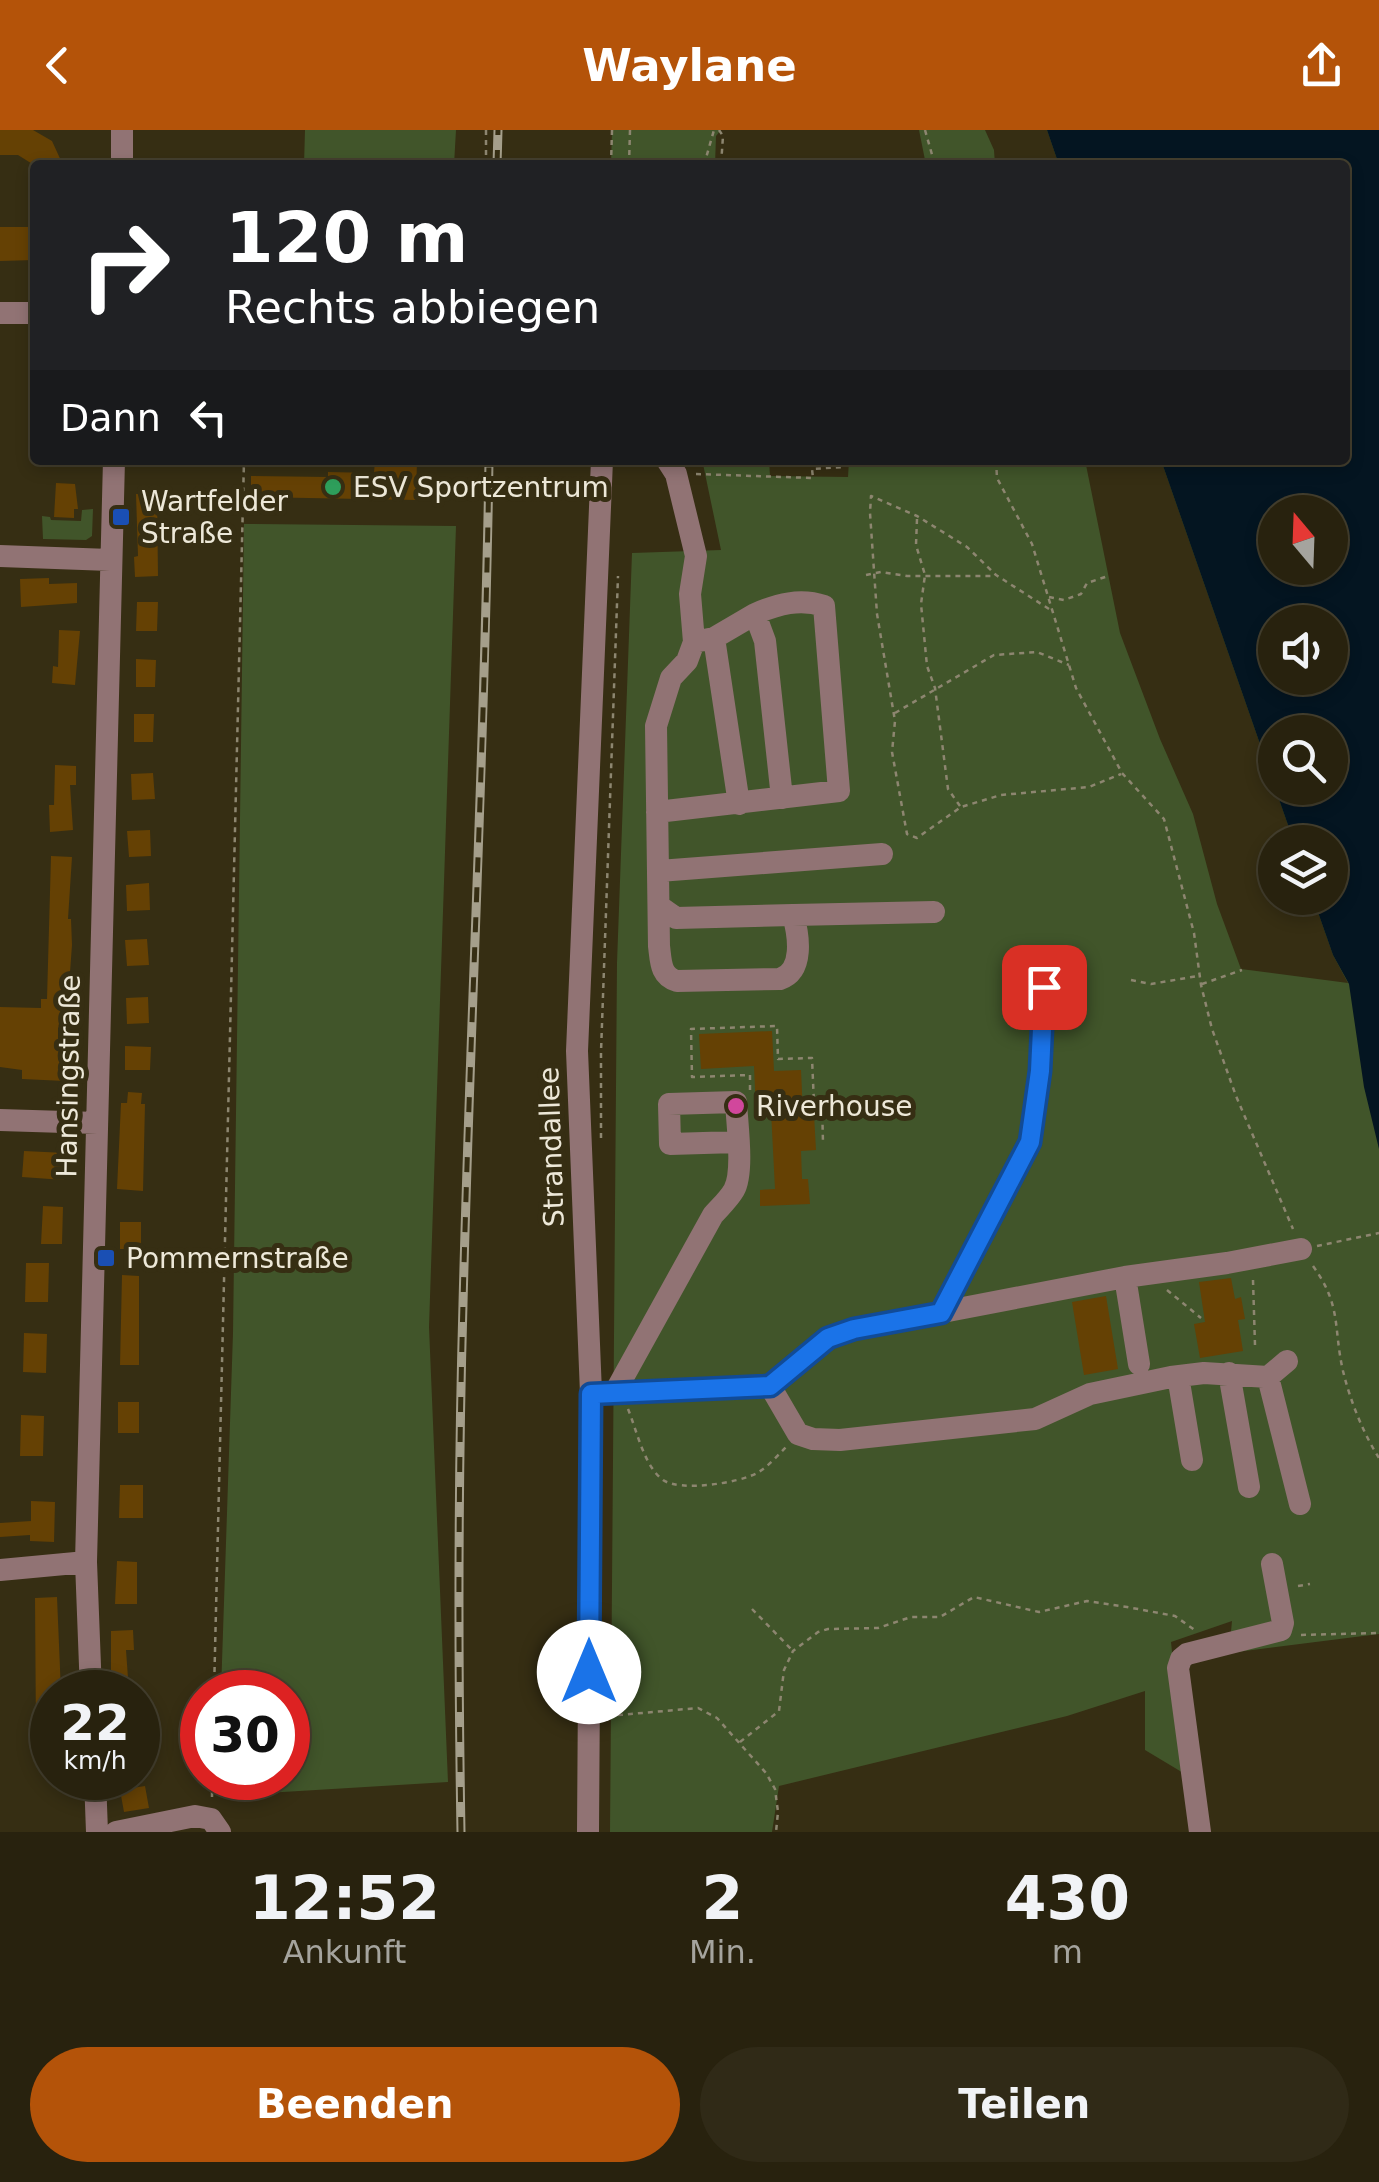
<!DOCTYPE html>
<html lang="de">
<meta charset="utf-8">
<style>
body{margin:0;font-family:"DejaVu Sans",sans-serif;background:#302a17;color:#f1f3f6;height:100vh;display:flex;flex-direction:column;font-size:38px;white-space:nowrap}
*{box-sizing:border-box;margin:0}
p{font-size:32px;color:#a5a49e}
.icon{flex:none;width:55px;height:55px;fill:none;stroke:currentColor;stroke-width:2;stroke-linecap:round;stroke-linejoin:round}
.map{position:relative;height:1702px;overflow:hidden}
.panel{display:flex;flex-direction:column;background:#28220e;flex:1}
.panel>*{flex:none}
.banner{position:absolute;left:30px;top:30px;width:1320px;height:305px;border-radius:10px;box-shadow:0 5px 15px #0003,0 0 0 2px #443f2e;background:#202124;color:#fff;overflow:hidden}
.needle{width:65px;rotate:341deg}
.fabs{position:absolute;left:1258px;top:365px;display:grid;gap:20px}
.fabs a{display:grid;place-items:center;width:90px;height:90px;border-radius:50%;background:#28220e;box-shadow:0 5px 15px #0003,0 0 0 2px #443f2e;font-size:50px}
.speed{position:absolute;left:30px;top:1540px;display:flex;gap:20px;font-size:50px;font-weight:700;text-align:center}
.speed>*{display:grid;place-content:center;width:130px;height:130px;border-radius:50%;background:#28220e;box-shadow:0 5px 15px #0003,0 0 0 2px #443f2e;line-height:1}
.speed small{font-size:25px;font-weight:400}
.speed .limit{border:15px solid #d22;background:#fff;color:#111}
.pin{position:absolute;display:grid;place-items:center;width:85px;height:85px;color:#fff;margin:-42px;border-radius:20px;box-shadow:0 5px 15px #0006}
.me{position:absolute;width:110px;margin:-55px;rotate:0deg;stroke-linejoin:round;filter:drop-shadow(0 0 8px #0008)}
.turn{display:flex;align-items:center;gap:35px;height:210px;padding:0 30px;font-size:45px}
.turn .icon{width:130px;height:130px;stroke-width:2.5}
.turn b{display:block;font-size:70px;line-height:85px}
.then{display:flex;align-items:center;height:95px;padding:0 30px;background:#0003;gap:20px;font-size:38px}
.eta{display:flex;justify-content:space-evenly;align-items:center;height:170px;text-align:center}
.eta b{font-size:60px;font-weight:800;line-height:70px}
.primary-button{display:flex;gap:20px;margin-top:auto;padding:20px 30px}
.primary-button a{flex:1;height:115px;border-radius:60px;background:#b45309;color:#fff;font-size:40px;font-weight:800;line-height:115px;text-align:center}
.primary-button a+a{background:#302a17;color:#f1f3f6}
header{display:flex;justify-content:space-between;align-items:center;height:130px;padding:0 30px;background:#b45309;color:#fff;font-size:45px;font-weight:800}
.map>svg:first-child{display:block}
</style>
<header><svg class="icon" aria-label="back" viewBox="0 0 24 24"><path d="M15 5l-7 7 7 7"/></svg>Waylane<svg class="icon" aria-label="share" viewBox="0 0 24 24"><path d="M12 15V3M7 8l5-5 5 5M5 13v7h14v-7"/></svg></header>
<div class="map">
<svg width="1379" height="1702" viewBox="0 0 1379 1702">
<rect width="100%" height="100%" fill="#362e13"/>
<path fill="#41552a" fill-rule="evenodd" d="M305,0H456L454,35H304Z
M612,0H721L716,6L715,35H611Z
M919,0H985L994,20L995,35H926Z
M1047,0H1379V1504L1229,1523L1232,1491L1171,1512L1185,1644L1145,1620V1561L1067,1586L779,1656L772,1702H610L617,833L632,423L721,420L703,334L698,330H769L770,346L848,347L849,330H1085L1120,503L1160,609L1193,684L1217,774L1241,839L1348,853L1333,825L1313,768H1330V712H1294L1275,658H1330V602H1275V657L1161,330H1345V35H1059ZM1275,382H1330V438H1275ZM1275,492H1330V548H1275Z
M93,379L92,406L86,410L43,409L42,386L50,387L51,390L81,391L82,380Z
M244,394L456,396L429,1197L448,1652L218,1666V1648H288V1562H221L233,1203Z"/>
<path fill="#041521" fill-rule="evenodd" d="M1047,0H1379V1019L1364,957L1349,854L1333,825L1313,768H1330V712H1294L1275,658H1330V602H1275V657L1161,330H1345V35H1059ZM1275,382H1330V438H1275ZM1275,492H1330V548H1275Z"/>
<path fill="#654104" d="M0,0H33L52,11L63,35H34L18,25H0Z
M0,97H35V130L0,131Z
M375,330H417L416,370L251,367V346L328,347V342L374,343Z
M56,353L75,354L78,379H74V388L54,387Z
M136,364H157L158,446L135,447L134,427L138,426Z
M49,448V454L77,453V473L21,477L20,449Z
M137,472H158L157,501H136Z
M59,500L80,501L75,555L52,553L53,536L58,537Z
M136,529L156,530L155,557H136Z
M134,584H154L153,612H134Z
M55,635L76,636V655H70L73,700L50,702L49,675H54Z
M153,643L155,669L132,670L131,644Z
M150,700L151,726L129,727L127,701Z
M51,726L72,727L68,789H71L72,815L66,897L58,898V914H66L65,951L22,949V940L0,937V877L41,878V869H47Z
M149,753L150,780L127,781L126,755Z
M147,809L149,835L127,836L125,810Z
M148,867L149,893L127,894L126,868Z
M772,901L774,941L801,940L803,985H814L816,1020L801,1021L802,1049H808L810,1074L760,1076V1060L775,1059L771,981L756,982L754,936L701,939L699,904Z
M125,916L151,917L150,940H125Z
M128,962L142,963L141,974H145L143,1061L117,1059L121,973H127Z
M24,1021L66,1023L64,1050L22,1047Z
M43,1076L63,1077L62,1114H41Z
M120,1092H141V1119H120Z
M26,1133H49L48,1172H25Z
M122,1145L139,1146V1235H120Z
M1231,1148L1235,1169L1241,1167L1245,1189L1238,1190L1243,1221L1200,1228L1194,1194L1205,1192L1199,1152Z
M1106,1166L1118,1239L1084,1245L1072,1172Z
M24,1203L47,1204L46,1243L23,1242Z
M118,1272H139V1303H118Z
M21,1285L44,1286L43,1326H20Z
M120,1355H143V1388H119Z
M31,1371L55,1372L54,1412L30,1411V1405L0,1407V1393L31,1391Z
M117,1431L137,1432V1474H115Z
M57,1467L61,1562H52V1605L36,1606L35,1468Z
M133,1500L134,1520H126L129,1562H111V1501Z
M145,1656L149,1678L124,1682L120,1660Z"/>
<g fill="none" stroke-linecap="round" stroke-linejoin="round">
<path stroke="#8d8670" stroke-width="2.5" stroke-dasharray="5 5" stroke-linecap="butt" d="M719,0L723,6L721,35
M925,0L935,35
M486,35V0
M611,35L612,0
M629,35L630,0
M704,35L714,0
M996,330L997,348L1032,414L1076,558L1122,643L1164,689L1194,803L1201,855L1212,899L1236,966L1293,1099
M696,344L813,348L812,339L843,337V330
M917,389L916,415L925,445L921,474L927,536L935,558L948,659L960,676
M866,445L881,442L907,446H993
M1049,467L1064,470L1081,464L1087,453L1108,446
M1049,479L996,445L967,417L917,386L871,366L870,383L877,484L895,591L892,622L907,704L917,708L961,677L1001,665L1089,657L1121,644
M895,583L994,525L1037,522L1069,535
M1131,850L1151,854L1198,846
M1202,854L1242,840
M750,960V945L692,947L691,899L777,896L778,929L812,928L814,974L822,973L823,1013
M601,1008V922L618,446
M1317,1116L1379,1103
M1313,1136C1342,1176 1333,1197 1343,1241C1350,1270 1363,1303 1379,1328
M1253,1150L1255,1215
M1167,1160L1201,1188
M628,1279C637,1301 644,1336 663,1350C680,1362 739,1353 757,1343C768,1337 778,1325 787,1316
M1298,1456L1310,1454
M752,1479L792,1520
M1301,1505L1379,1503
M214,1562L244,330
M608,1586L698,1578L717,1588L766,1643L775,1659L778,1682L776,1702
M740,1612L779,1581L784,1540L793,1521L818,1502L828,1499L878,1498L911,1487H940L974,1467L1039,1482L1087,1471L1127,1477L1175,1486L1196,1501
M212,1667V1648"/>
<path stroke="#917374" stroke-width="22" d="M122,35V0
M0,183H35
M0,426L110,430
M714,508L739,674
M694,512L714,508L755,484L765,511L782,668
M657,682L839,661L824,476C800,468 778,474 755,484
M659,741L882,724
M659,776L676,788L793,785C799,806 804,841 780,849L677,851C660,846 661,831 659,816L656,596L671,548L687,531L694,512L690,464L696,426L676,344L667,330
M793,785L934,782
M0,990L97,993
M1125,1147L1139,1234
M941,1183L1030,1012L1040,941L1044,857
M1229,1243L1249,1357
M1178,1246L1192,1330
M1268,1247L1300,1374
M770,1256L798,1304L813,1309L840,1310L1035,1289L1090,1264L1171,1247L1204,1243L1268,1247L1287,1231
M615,1262L713,1085C720,1077 729,1069 734,1060C744,1042 737,994 736,972L669,974L670,1014L737,1012
M591,1263L770,1256L828,1208L854,1199L1125,1147L1227,1133L1301,1119
M0,1440L86,1432
M91,1562L86,1432L114,330
M95,1648L97,1702
M116,1702L195,1686L211,1689L220,1702
M588,1702L591,1263L577,921L602,330
M1200,1702L1178,1538L1181,1529L1187,1524L1281,1500L1283,1493L1272,1434"/>
<defs>
<path id="rail" d="M497,35L498,0
M461,1702C458,1526 458,1350 463,1174C470,893 485,612 489,330"/>
</defs>
<use href="#rail" stroke="#a59f8b" stroke-width="9"/>
<use href="#rail" stroke="#362e13" stroke-width="5" stroke-dasharray="15" stroke-linecap="butt"/>
</g>
<g fill="none" stroke-linecap="round" stroke-linejoin="round">
<defs>
<path id="route" d="M589,1542L591,1264L770,1256L828,1208L854,1199L941,1183L1030,1012L1040,941L1044,857"/>
</defs>
<use href="#route" stroke="#114b97" stroke-width="25"/>
<use href="#route" stroke="#1a73e8" stroke-width="18"/>
</g>
<circle fill="#2e9e5b" stroke="#362e13" stroke-width="4" cx="333" cy="357" r="10"/>
<g fill="#1a4fb4" stroke="#362e13" stroke-width="4">
<rect x="111" y="377" width="20" height="20" rx="5"/>
<rect x="96" y="1118" width="20" height="20" rx="5"/>
</g>
<circle fill="#d1479c" stroke="#362e13" stroke-width="4" cx="736" cy="976" r="10"/>
<g text-anchor="middle" stroke-width="10" stroke-linejoin="round" paint-order="stroke">
<g font-size="28" fill="#ede8d8" stroke="#362e13" text-anchor="start">
<text x="353" y="367">ESV Sportzentrum</text>
<text x="141" y="381">Wartfelder<tspan x="141" dy="32">Straße</tspan></text>
<text x="756" y="986">Riverhouse</text>
<text x="126" y="1138">Pommernstraße</text>
</g>
<g font-size="28" fill="#ede8d8" stroke="#362e13">
<text transform="translate(68 946) rotate(-89)" y="10">Hansingstraße</text>
<text transform="translate(551 1017) rotate(-92)" y="10">Strandallee</text>
</g>
</g>
</svg>
<div class="fabs">
<a><svg class="needle" viewBox="-14 -14 28 28"><path d="M0-13l5 13h-10z" fill="#e53935"/><path d="M0 13l5-13h-10z" fill="#a5a49e"/></svg></a>
<a><svg class="icon" aria-label="sound" viewBox="0 0 24 24"><path d="M4 9h4l5-4v14l-5-4H4zM17 9q2 3 0 6"/></svg></a>
<a><svg class="icon" aria-label="search" viewBox="0 0 24 24"><circle cx="10" cy="10" r="6"/><path d="M15 15l6 6"/></svg></a>
<a><svg class="icon" aria-label="layers" viewBox="0 0 24 24"><path d="M12 4l9 5-9 5-9-5zM3 14l9 5 9-5"/></svg></a>
</div>
<div class="speed"><div>22<small>km/h</small></div><div class="limit">30</div></div>
<div class="pin" style="left:1044px;top:857px;background:#d93025"><svg class="icon" aria-label="arrive" viewBox="0 0 24 24"><path d="M6 21V4h12l-3 4 3 4H6"/></svg></div>
<svg class="me" style="left:589px;top:1542px" viewBox="-20 -20 40 40"><circle r="19" fill="#fff"/><path d="M0-13L10 11 0 6-10 11z" fill="#1a73e8"/></svg>
<div class="banner">
<div class="turn"><svg class="icon" aria-label="right" viewBox="0 0 24 24"><path d="M7 20v-9h11M14 6l5 5-5 5"/></svg><div><b>120 m</b>Rechts abbiegen</div></div>
<div class="then">Dann<svg class="icon" aria-label="left" viewBox="0 0 24 24"><path d="M17 20v-9H6M10 6l-5 5 5 5"/></svg></div>
</div>
</div>
<section class="panel">
<div class="eta">
<div><b>12:52</b><p>Ankunft</p></div>
<div><b>2</b><p>Min.</p></div>
<div><b>430</b><p>m</p></div>
</div>
<div class="primary-button"><a>Beenden</a><a>Teilen</a></div>
</section>
